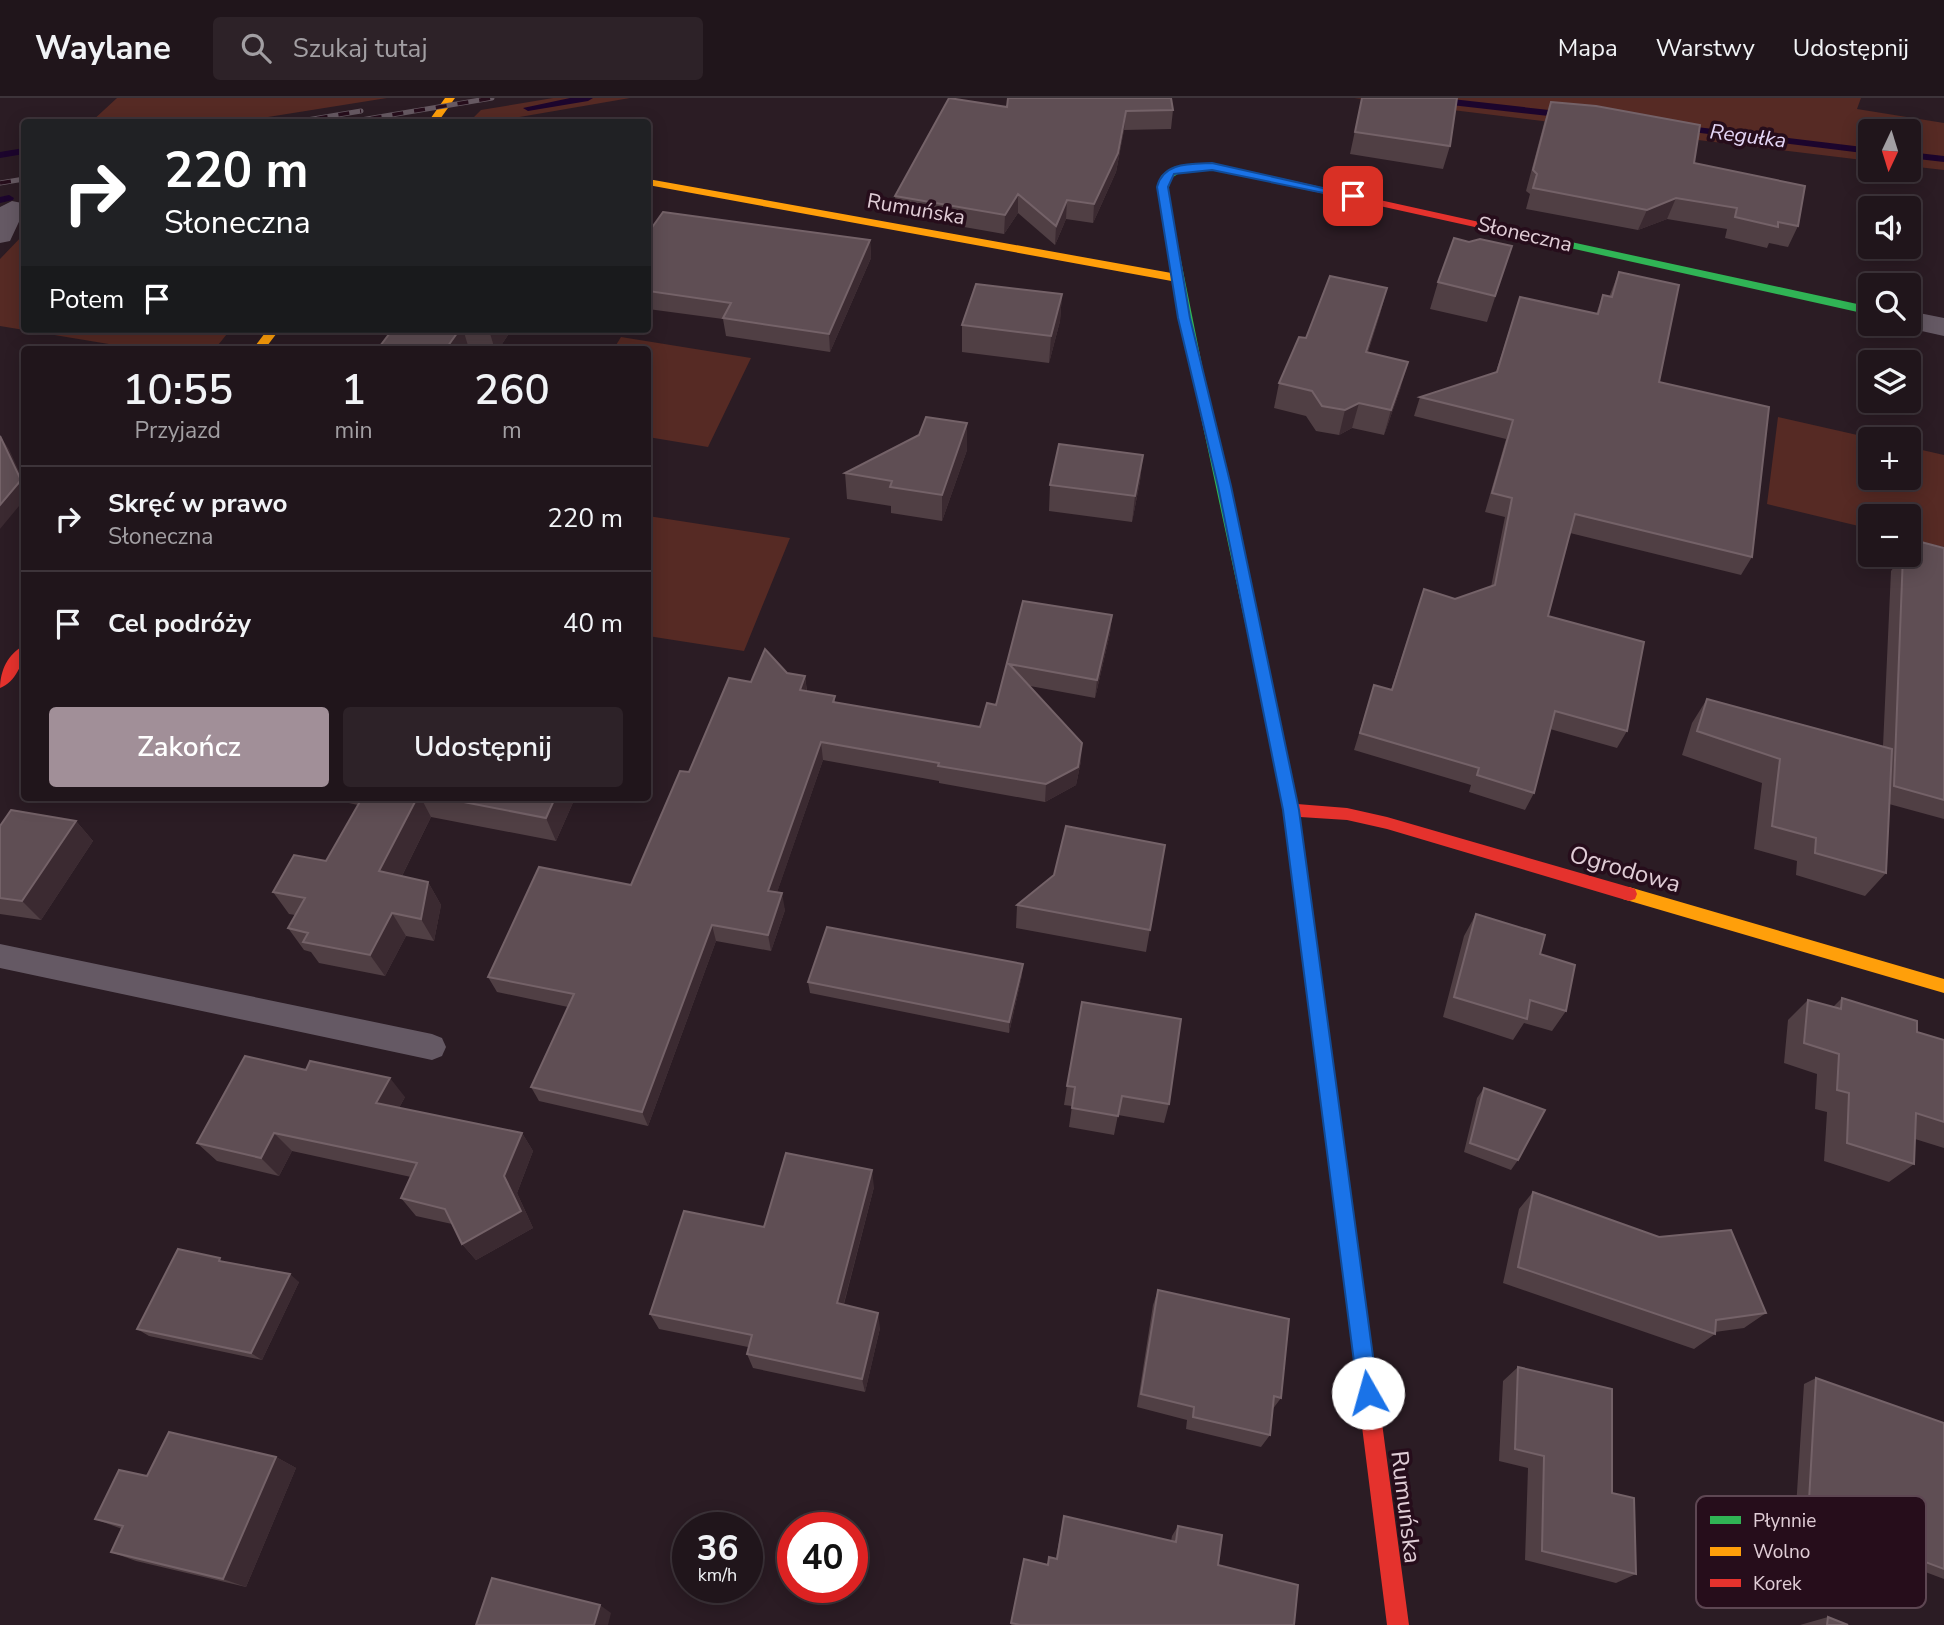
<!DOCTYPE html>
<html lang="pl">
<meta charset="utf-8">
<style>
body{margin:0;font-family:"Nunito Sans",sans-serif;background:#2d2228;color:#f1f3f6;height:100vh;display:flex;flex-direction:column;font-size:26px;white-space:nowrap}
*{box-sizing:border-box;margin:0}
p{font-size:23px;color:#a29fa3}
.icon{flex:none;width:38px;height:38px;fill:none;stroke:currentColor;stroke-width:2;stroke-linecap:round;stroke-linejoin:round}
.map{position:relative;flex:1;overflow:hidden}
.drawer{position:absolute;left:21px;top:248px;width:630px;height:455px;display:flex;flex-direction:column;background:#20151b;border-radius:7px;box-shadow:0 4px 18px #0003,0 0 0 2px #3d343a}
.drawer>*{flex:none}
.hud{position:absolute;left:21px;top:21px;width:630px;height:214px;border-radius:7px;box-shadow:0 4px 18px #0003,0 0 0 2px #3d343a;background:#202124;color:#fff;overflow:hidden}
.needle{width:46px;rotate:184deg}
.buttons{position:absolute;left:1858px;top:21px;display:grid;gap:14px}
.buttons a{display:grid;place-items:center;width:63px;height:63px;border-radius:7px;background:#20151b;box-shadow:0 4px 18px #0003,0 0 0 2px #3d343a;font-size:35px}
.speed{position:absolute;left:672px;top:1414px;display:flex;gap:14px;font-size:35px;font-weight:700;text-align:center}
.speed>*{display:grid;place-content:center;width:91px;height:91px;border-radius:50%;background:#20151b;box-shadow:0 4px 18px #0003,0 0 0 2px #3d343a;line-height:1}
.speed small{font-size:18px;font-weight:400}
.speed .limit{border:10px solid #d22;background:#fff;color:#111}
.pin{position:absolute;display:grid;place-items:center;width:60px;height:60px;color:#fff;margin:-30px;border-radius:14px;box-shadow:0 4px 10px #0006}
.me{position:absolute;width:77px;margin:-38px;rotate:353deg;stroke-linejoin:round;filter:drop-shadow(0 0 5px #0008)}
.turn{display:flex;align-items:center;gap:24px;height:147px;padding:0 28px;font-size:32px}
.turn .icon{width:91px;height:91px;stroke-width:2.5}
.turn b{display:block;font-size:49px;line-height:60px}
.then{display:flex;align-items:center;height:66px;padding:0 28px;background:#0003;gap:14px;font-size:26px}
.eta{display:flex;justify-content:space-evenly;align-items:center;height:119px;text-align:center}
.eta b{font-size:42px;font-weight:600;line-height:49px}
.action{display:flex;gap:14px;margin-top:auto;padding:14px 28px}
.action a{flex:1;height:80px;border-radius:7px;background:#a18f98;color:#fff;font-size:28px;font-weight:600;line-height:80px;text-align:center}
.action a+a{background:#2d2228;color:#f1f3f6}
ul{padding:0;list-style:none}
li{display:flex;align-items:center;gap:21px;height:105px;padding:0 28px;border-top:2px solid #3d343a}
li div{flex:1}
li b{display:block;font-size:26px}
li em{font-style:normal}
header{display:flex;align-items:center;gap:42px;box-sizing:border-box;height:98px;padding:0 35px;background:#20151b;border-bottom:2px solid #3d343a}
header strong{font-size:33px}
nav{display:flex;gap:38px;margin-inline-start:auto;font-size:24px}
.search{width:490px;height:63px;background:#2d2228;display:flex;align-items:center;gap:18px;box-sizing:border-box;padding:0 24px;border-radius:7px;color:#a29fa3;font-size:26px}
.map>svg:first-child{display:block}
</style>
<header>
<strong>Waylane</strong>
<div class="search"><svg class="icon" aria-label="search" viewBox="0 0 24 24"><circle cx="10" cy="10" r="6"/><path d="M15 15l6 6"/></svg>Szukaj tutaj</div>
<nav><a>Mapa</a><a>Warstwy</a><a>Udostępnij</a></nav>
</header>
<div class="map">
<svg width="1944" height="1527" viewBox="0 0 1944 1527">
<rect width="100%" height="100%" fill="#2b1c24"/>
<path fill="#562a24" d="M117,0H387L237,24H91Z
M553,0H630L491,24H469L481,12Z
M1354,0H1861L1857,11L1944,25V72L1909,68V33H1871V63Z
M24,136V231H231L214,252H145L0,228V161Z
M621,239L751,260L708,349L648,339V252H613Z
M1778,319L1875,341H1871V380H1909V349L1944,357V449L1909,441V418H1871V431L1767,406Z
M648,418L790,440L744,553L648,538Z"/>
<g fill="none" stroke-linecap="round" stroke-linejoin="round">
<path fill="#1c052d" fill-rule="evenodd" d="M570,0H593L588,3L528,13L523,10Z
M1411,0H1443L1567,14L1572,17L1567,20L1416,3Z
M1680,27L1871,50V56L1676,32V28Z
M24,50V56L0,60V54Z
M1909,54L1944,58V64L1909,60Z
M9,97L14,100L13,102L0,105V99Z"/>
<path fill="#655964" fill-rule="evenodd" d="M0,846L432,936L442,940L446,949L442,958L432,962L0,870Z"/>
<path fill="#655964" fill-rule="evenodd" d="M12,103L22,105L24,113L10,143L0,145V109Z
M1909,213L1944,220V238L1899,228L1897,226H1909Z"/>
<path fill="#30b455" fill-rule="evenodd" d="M1195,65L1200,68L1199,70L1181,74L1170,81L1168,98L1204,277L1270,576L1263,581L1256,576L1192,277L1158,98L1161,78L1174,69Z
M1511,131L1871,209V217L1507,136V132Z"/>
<path fill="#ff9f0a" fill-rule="evenodd" d="M445,0H455L438,24H428Z
M648,81L1177,176L1183,180L1177,184L648,87Z
M268,231H280L264,252H252Z
M1629,789L1944,881V895L1623,801L1621,796L1623,791Z
M1316,895L1322,897L1324,902L1374,1265L1371,1272L1364,1275L1357,1272L1354,1265L1308,902L1310,897Z"/>
<path fill="#e5322d" fill-rule="evenodd" d="M1195,65L1226,68L1511,131L1517,134L1511,137L1226,74L1191,70L1190,68Z
M24,548C25,562 16,584 0,590C0,573 8,555 24,548Z
M1263,571L1270,576L1297,706L1347,710L1387,719L1629,789L1635,791L1637,796L1635,801L1629,803L1387,731L1347,722L1300,719L1324,902L1322,907L1316,909L1310,907L1283,712L1256,576Z
M1364,1255L1371,1258L1374,1265L1409,1527H1387L1354,1265L1357,1258Z"/>
<defs>
<path id="rail" d="M295,24L361,13
M349,24L492,0
M0,85L24,81"/>
</defs>
<use href="#rail" stroke="#665962" stroke-width="5"/>
<use href="#rail" stroke="#260d1b" stroke-width="3.5" stroke-dasharray="11" stroke-linecap="butt"/>
</g>
<path fill="#503f44" d="M1362,0L1450,48L1443,71L1350,56Z
M1551,4L1694,65L1798,128L1788,149L1769,145L1767,150L1725,140L1727,131L1667,121L1638,132L1526,111L1530,96L1526,93L1544,25Z
M1007,9L1173,12L1171,31L1124,32L1116,74L1093,125L1066,121L1055,147L1018,115L1004,136L896,117L895,98Z
M648,135L870,142L871,160L830,254L726,238L723,221L648,211Z
M1469,144L1512,148L1487,224L1430,211L1438,184Z
M1619,174L1659,284L1752,459L1741,477L1570,435L1548,518L1627,633L1617,650L1550,631L1534,695L1525,712L1469,694L1471,687L1354,652L1374,587L1391,592L1424,491L1455,501L1491,489L1505,419L1485,414L1506,341L1414,318L1420,299L1496,274L1520,199L1596,216L1603,197L1609,199Z
M1387,190L1380,216L1368,254L1401,289L1384,337L1352,330L1339,337L1316,333L1306,318L1274,310L1279,285L1306,240Z
M1062,196L1060,223L1049,265L962,254V227Z
M393,231H512L498,252L469,251Z
M967,352L942,423L891,415V408L847,401L845,375Z
M1143,357L1140,383L1132,424L1049,413L1050,387Z
M1921,444L1944,450V721L1889,706L1886,775L1865,798L1796,777L1797,763L1754,751L1762,685L1682,657L1692,625L1707,601L1883,648L1891,473L1903,457L1911,458Z
M1023,503L1112,517L1110,535L1095,600L1030,588L1081,663L1076,687L1045,704L939,685V683L823,662L777,794L785,812L771,853L716,843L648,1028L539,1003L531,989L568,909L497,894L488,879L631,787L689,674L751,584L787,575L805,578L807,593L835,598V604L980,629L996,607Z
M326,700H575L556,743L431,719L402,778L428,784L441,807L434,843L406,838L385,878L319,865L311,854L304,852L288,830L295,817L289,816L273,794L326,763L358,707Z
M76,723L93,743L41,822L0,816V728Z
M1165,747L1146,854L1016,830L1017,807Z
M1476,816L1540,856L1566,913L1552,933L1524,925L1513,942L1443,919L1464,838Z
M1022,877L1009,935L810,895L808,884Z
M1842,900L1917,934L1944,942V1050L1915,1041L1914,1066L1889,1084L1824,1063L1827,1014L1815,1011L1817,976L1784,965L1788,922L1808,902L1833,909Z
M1067,988L1169,1006L1164,1025L1118,1017L1114,1037L1069,1029L1072,1008L1064,1007Z
M1484,990L1518,1062L1511,1072L1464,1054L1477,1000Z
M405,999L399,1010L522,1035L533,1053L517,1095L533,1130L476,1162L462,1146L452,1126L416,1118L401,1100L411,1079L292,1053L279,1078L217,1063L197,1045Z
M874,1089L844,1206L880,1230L865,1294L753,1270L747,1256L748,1249L659,1231L650,1216L764,1129Z
M1533,1094L1659,1139L1766,1215L1744,1230L1715,1234V1236L1694,1251L1503,1185L1519,1111Z
M225,1164L299,1184L262,1262L149,1238L137,1231Z
M1158,1192L1281,1300L1272,1312L1270,1337L1261,1349L1186,1331L1187,1322L1137,1309L1153,1207Z
M1518,1269L1612,1395L1636,1476L1616,1485L1525,1462L1528,1370L1499,1363L1503,1283Z
M1816,1280L1944,1325V1481L1795,1425L1804,1286Z
M276,1359L296,1370L246,1489L136,1463L111,1454L122,1431L95,1421L147,1378Z
M1064,1418L1171,1443L1172,1438L1178,1428L1218,1467L1294,1527H1011L1024,1461L1047,1466L1049,1459L1056,1460Z
M1828,1519L1848,1527H1800Z"/>
<path fill="#3b2a31" d="M1126,13L1124,32L1116,74L1093,125L1094,106Z
M1018,96V115L1004,136L1005,117Z
M1676,100L1667,121L1638,132L1647,112Z
M1067,102L1066,121L1055,147L1056,128Z
M870,142L871,160L830,254L829,236Z
M1387,190L1380,216L1359,279L1366,254Z
M1062,196L1060,223L1049,265L1051,238Z
M460,231H463L469,251V252H445Z
M489,231H512L498,252H495L489,232Z
M1408,264L1401,289L1384,337L1391,312Z
M1359,305L1352,330L1339,337L1345,312Z
M967,325V352L942,423V397Z
M0,338L9,351L24,384V402L0,431Z
M1143,357L1140,383L1132,424L1135,398Z
M1112,517L1110,535L1095,600L1097,582Z
M805,578L807,596L800,592Z
M821,644L823,662L772,809L768,793Z
M1082,645L1081,663L1076,687L1045,704L1046,686Z
M417,700H421L431,719L393,796L379,773Z
M555,700H575L556,743L546,720Z
M76,723L93,743L41,822L22,803Z
M428,784L441,807L434,843L421,821Z
M782,795L785,812L771,853L768,837Z
M392,815L406,838L385,878L370,857Z
M712,827L716,843L648,1028L642,1014Z
M1023,866L1022,877L1009,935V924Z
M390,980L405,999L391,1024L376,1005Z
M274,1035L292,1053L279,1078L261,1060Z
M522,1035L533,1053L517,1095L533,1130L476,1162L462,1146L504,1078Z
M872,1072L874,1089L840,1220L837,1205Z
M290,1176L299,1184L262,1262L251,1255Z
M878,1215L880,1230L865,1294L862,1281Z
M276,1359L296,1370L246,1489L223,1481Z
M600,1507L611,1515L608,1527H594Z"/>
<path fill="#5f4e54" stroke="#746268" stroke-width="2" d="M949,0L1007,9L1008,0H1171L1173,12L1126,13L1118,55L1094,106L1067,102L1056,128L1018,96L1005,117L895,98Z
M1362,0H1457L1450,48L1355,34Z
M1551,4L1596,8L1700,27L1694,65L1805,88L1798,128L1778,124V129L1735,119L1737,110L1676,100L1647,112L1533,90L1537,76L1533,72Z
M663,114L870,142L829,236L723,220L731,205L648,193V175L649,172L648,171V135Z
M1454,140L1469,144L1480,141L1512,148L1495,198L1438,184Z
M1619,174L1679,187L1659,284L1769,309L1752,459L1575,416L1548,518L1644,544L1627,633L1555,613L1534,695L1477,677L1479,670L1360,635L1374,587L1392,592L1424,491L1455,501L1495,487L1512,400L1492,395L1513,322L1420,299L1497,274L1520,199L1598,216L1603,197L1612,199Z
M1330,178L1387,190L1366,254L1408,264L1391,312L1359,305L1345,312L1322,308L1312,293L1279,285L1299,239L1306,240Z
M976,186L1062,196L1051,238L962,227Z
M393,231H460L445,252H377Z
M926,319L967,325L942,397L890,389L892,383L845,375L919,337Z
M0,338L21,382L0,407Z
M1059,346L1143,357L1135,398L1050,387Z
M1921,444L1944,450V702L1894,688L1903,457L1920,461Z
M1023,503L1112,517L1097,582L1009,566L1082,645L1078,669L1046,686L938,668L939,665L821,644L768,793L782,795L768,837L712,827L642,1014L531,989L574,896L488,879L539,769L631,787L680,673L689,674L729,580L751,584L765,551L787,575L805,578L800,592L835,598L833,604L980,629L987,605L996,607Z
M1707,601L1892,651L1886,775L1815,755L1816,740L1772,728L1780,661L1697,633Z
M362,700H417L379,773L428,784L421,821L392,815L370,857L303,844L308,835L288,830L305,800L273,794L294,757L326,763Z
M443,700H555L546,720Z
M11,712L76,723L22,803L0,800V728Z
M1066,728L1165,747L1150,832L1017,807L1054,777Z
M1476,816L1545,837L1540,856L1575,867L1566,913L1530,902L1527,921L1454,899Z
M827,829L1023,866L1009,924L808,884Z
M1842,900L1917,923V934L1944,942V1024L1916,1015L1914,1066L1847,1045L1849,995L1837,992L1839,956L1804,945L1808,902L1841,911Z
M1082,904L1181,921L1169,1006L1122,998L1118,1018L1072,1010L1075,989L1067,988Z
M245,958L306,972L310,963L390,980L376,1005L522,1035L504,1078L521,1113L462,1146L445,1111L401,1100L417,1065L274,1035L261,1060L197,1045Z
M1484,990L1545,1012L1518,1062L1470,1045Z
M786,1055L872,1072L837,1205L878,1215L862,1281L747,1256L752,1237L650,1216L684,1113L764,1129Z
M1533,1094L1659,1139L1731,1132L1766,1215L1716,1222L1715,1236L1518,1169Z
M178,1151L220,1160L219,1163L290,1176L251,1255L137,1231Z
M1158,1192L1289,1221L1281,1300L1274,1298L1270,1337L1193,1319L1194,1309L1141,1296Z
M1518,1269L1612,1291V1395L1634,1400L1636,1476L1542,1453L1544,1358L1515,1351Z
M1816,1280L1944,1325V1471L1808,1420Z
M169,1334L276,1359L223,1481L111,1454L123,1428L95,1421L119,1372L147,1378Z
M1064,1418L1176,1444L1178,1428L1222,1437L1218,1467L1298,1487L1294,1527H1020L1011,1525L1024,1461L1048,1467L1049,1459L1057,1461Z
M492,1480L600,1507L594,1527H476Z
M1828,1519L1848,1527H1827Z"/>
<path fill="#1a73e8" stroke="#114b97" stroke-width="2" d="M1212,65L1358,98L1353,101L1212,72L1174,76L1168,89L1190,220L1231,388L1299,712L1378,1295L1375,1302L1368,1305L1361,1302L1358,1295L1283,712L1218,388L1178,220L1157,89C1163,64 1190,66 1212,65Z"/>
<g text-anchor="middle" stroke-width="7" stroke-linejoin="round" paint-order="stroke">
<g font-size="21" font-style="italic" fill="#e5d7f7" stroke="#260d1b">
<text transform="translate(1748 38) rotate(7)" y="7">Regułka</text>
</g>
<g font-size="21" fill="#e0cdd6" stroke="#260d1b">
<text transform="translate(916 111) rotate(10)" y="7">Rumuńska</text>
<text transform="translate(1525 136) rotate(13)" y="7">Słoneczna</text>
</g>
<g font-size="24" fill="#e0cdd6" stroke="#260d1b">
<text transform="translate(1625 771) rotate(16)" y="8">Ogrodowa</text>
<text transform="translate(1406 1409) rotate(83)" y="8">Rumuńska</text>
</g>
</g>
<rect x="1696" y="1398" width="230" height="112" rx="10" fill="#260d1b" stroke="#5e4753" stroke-width="2"/>
<rect x="1710" y="1418" width="31" height="8" fill="#30b455"/>
<rect x="1710" y="1449" width="31" height="9" fill="#ff9f0a"/>
<rect x="1710" y="1481" width="31" height="8" fill="#e5322d"/>
<g font-size="19" fill="#e0cdd6">
<text x="1753" y="1429">Płynnie</text>
<text x="1753" y="1460">Wolno</text>
<text x="1753" y="1492">Korek</text>
</g>
</svg>
<div class="buttons">
<a><svg class="needle" viewBox="-14 -14 28 28"><path d="M0-13l5 13h-10z" fill="#e53935"/><path d="M0 13l5-13h-10z" fill="#a29fa3"/></svg></a>
<a><svg class="icon" aria-label="sound" viewBox="0 0 24 24"><path d="M4 9h4l5-4v14l-5-4H4zM17 9q2 3 0 6"/></svg></a>
<a><svg class="icon" aria-label="search" viewBox="0 0 24 24"><circle cx="10" cy="10" r="6"/><path d="M15 15l6 6"/></svg></a>
<a><svg class="icon" aria-label="layers" viewBox="0 0 24 24"><path d="M12 4l9 5-9 5-9-5zM3 14l9 5 9-5"/></svg></a>
<a>+</a>
<a>−</a>
</div>
<div class="speed"><div>36<small>km/h</small></div><div class="limit">40</div></div>
<div class="pin" style="left:1353px;top:98px;background:#d93025"><svg class="icon" aria-label="arrive" viewBox="0 0 24 24"><path d="M6 21V4h12l-3 4 3 4H6"/></svg></div>
<svg class="me" style="left:1368px;top:1295px" viewBox="-20 -20 40 40"><circle r="19" fill="#fff"/><path d="M0-13L10 11 0 6-10 11z" fill="#1a73e8"/></svg>
<div class="hud">
<div class="turn"><svg class="icon" aria-label="right" viewBox="0 0 24 24"><path d="M7 20v-9h11M14 6l5 5-5 5"/></svg><div><b>220 m</b>Słoneczna</div></div>
<div class="then">Potem<svg class="icon" aria-label="arrive" viewBox="0 0 24 24"><path d="M6 21V4h12l-3 4 3 4H6"/></svg></div>
</div>
<section class="drawer">
<div class="eta">
<div><b>10:55</b><p>Przyjazd</p></div>
<div><b>1</b><p>min</p></div>
<div><b>260</b><p>m</p></div>
</div>
<ul>
<li><svg class="icon" aria-label="right" viewBox="0 0 24 24"><path d="M7 20v-9h11M14 6l5 5-5 5"/></svg><div><b>Skręć w prawo</b><p>Słoneczna</p></div><em>220 m</em></li>
<li><svg class="icon" aria-label="arrive" viewBox="0 0 24 24"><path d="M6 21V4h12l-3 4 3 4H6"/></svg><div><b>Cel podróży</b></div><em>40 m</em></li>
</ul>
<div class="action"><a>Zakończ</a><a>Udostępnij</a></div>
</section>
</div>
